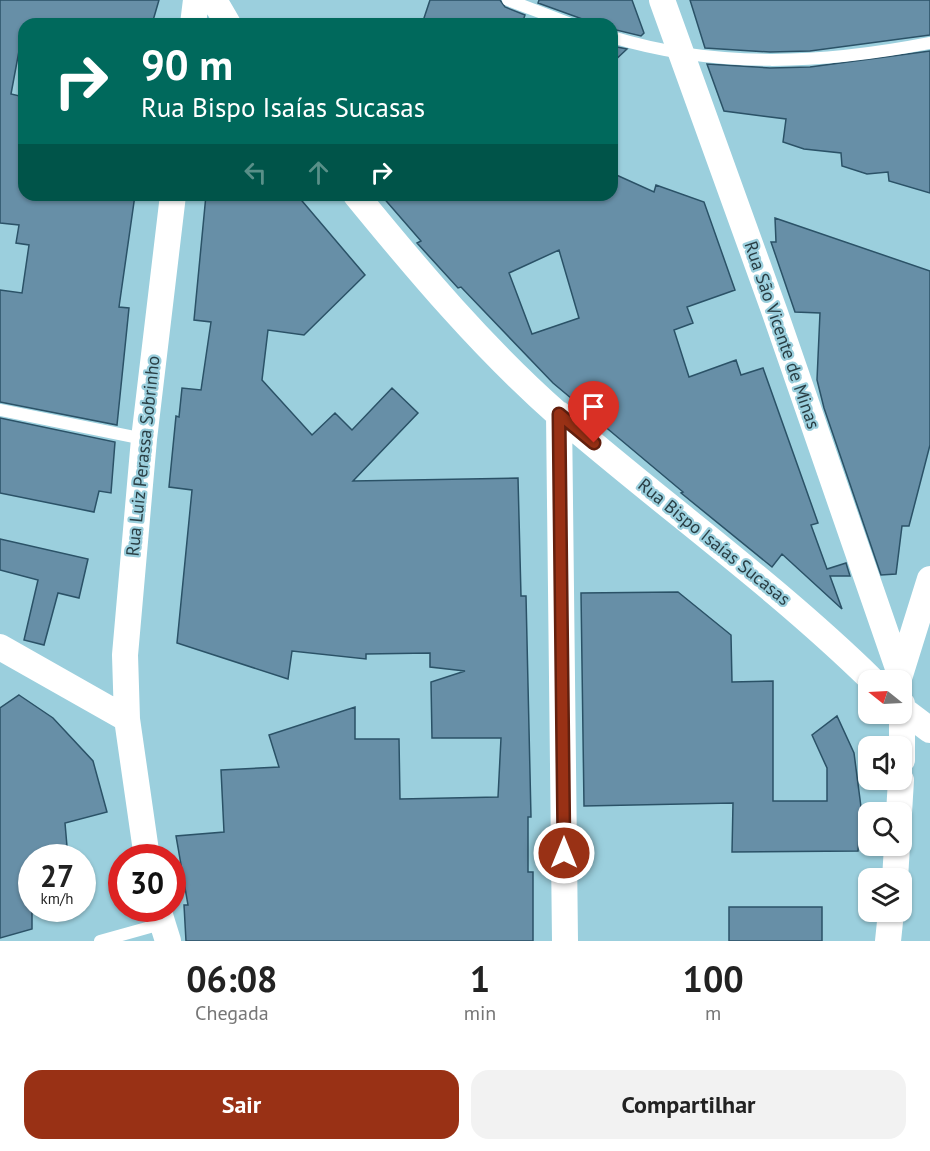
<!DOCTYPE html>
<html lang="pt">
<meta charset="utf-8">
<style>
body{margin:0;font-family:"PT Sans",sans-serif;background:#f2f2f2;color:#222;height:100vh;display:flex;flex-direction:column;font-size:22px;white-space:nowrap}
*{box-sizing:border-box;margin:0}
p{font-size:20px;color:#767676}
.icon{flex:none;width:33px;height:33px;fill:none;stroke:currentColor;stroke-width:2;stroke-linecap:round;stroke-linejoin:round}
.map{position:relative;height:941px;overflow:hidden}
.details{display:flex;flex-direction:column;background:#fff;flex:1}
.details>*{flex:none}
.hud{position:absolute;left:18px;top:18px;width:600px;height:183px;border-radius:18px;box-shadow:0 2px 4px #0004;background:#00695c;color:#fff;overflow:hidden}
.needle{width:39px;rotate:288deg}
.tools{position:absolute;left:858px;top:670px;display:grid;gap:12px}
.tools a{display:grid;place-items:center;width:54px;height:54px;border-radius:12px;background:#fff;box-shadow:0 2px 4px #0004;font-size:30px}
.speed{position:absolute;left:18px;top:844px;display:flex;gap:12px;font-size:30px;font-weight:700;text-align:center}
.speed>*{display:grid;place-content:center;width:78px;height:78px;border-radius:50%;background:#fff;box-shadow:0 2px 4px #0004;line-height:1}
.speed small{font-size:15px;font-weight:400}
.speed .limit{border:9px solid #d22;background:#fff;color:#111}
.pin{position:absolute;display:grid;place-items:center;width:51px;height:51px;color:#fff;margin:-62px -26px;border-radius:50% 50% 50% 0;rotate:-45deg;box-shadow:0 0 6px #0007}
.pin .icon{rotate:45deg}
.me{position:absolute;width:66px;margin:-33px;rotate:0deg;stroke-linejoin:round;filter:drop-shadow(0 0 4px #0008)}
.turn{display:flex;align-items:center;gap:21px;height:126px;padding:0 24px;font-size:27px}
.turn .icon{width:78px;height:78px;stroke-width:2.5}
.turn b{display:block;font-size:42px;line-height:51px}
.lanes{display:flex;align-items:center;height:57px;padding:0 24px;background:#0003;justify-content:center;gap:30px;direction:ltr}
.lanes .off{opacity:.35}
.eta{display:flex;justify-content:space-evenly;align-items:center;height:102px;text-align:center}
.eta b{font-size:36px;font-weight:700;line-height:42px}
.cta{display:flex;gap:12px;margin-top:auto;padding:12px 24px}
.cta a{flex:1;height:69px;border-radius:18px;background:#993115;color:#fff;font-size:24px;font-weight:700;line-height:69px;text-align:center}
.cta a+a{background:#f2f2f2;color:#222}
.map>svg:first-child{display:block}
</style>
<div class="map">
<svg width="930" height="941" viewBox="0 0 930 941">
<rect width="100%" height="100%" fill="#9bcfdd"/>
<path fill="#678fa7" stroke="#2b5267" stroke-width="1.5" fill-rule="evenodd" d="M0,0H159L152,24H24L11,94L24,97V195H135L119,307L129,308L117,425L0,402V290L22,293L29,245L16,243L19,225L0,223Z
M430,0H500L505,7L525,15L522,24H422Z
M539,0H632L644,33L641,36L612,29V24H596L538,3Z
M690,0H930V35L810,51L770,52L705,48Z
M612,46L627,49L612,63Z
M930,51V193L889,181L888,172L867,174L842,166L841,153L804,149L783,142L786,119L724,111L707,64L770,68L810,67Z
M612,173L654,192L656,185L704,202L735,290L687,307L693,323L674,330L689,377L736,360L741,375L763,368L818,523L811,525L827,569L846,563L850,576H830L842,609L782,554L772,567L681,493L683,492L553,383L461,287L458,288L417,243L421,241L381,195H612ZM559,250L579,318L532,334L509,273Z
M206,195H297L365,275L304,335L268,330L262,380L312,435L335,413L352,430L392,388L418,413L353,481L518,478L521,596H526L531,817H528V872H533V941H186L184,905H188L176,836L224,832L221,770L279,767L269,735L355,707V739H399L400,799L498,797L501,738H432L431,682L465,671L430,667V653L366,654V659L292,651L288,679L177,643L192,490L169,487L176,416L179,417L182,388L201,390L211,322L194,320Z
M775,218L930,271V445L909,526H902L896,574L881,575L824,408L817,380L820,313L795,312L771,242H776Z
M0,418L115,442L111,493L99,491L94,512L0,493Z
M0,539L88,559L79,598L58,593L44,645L24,640L38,580L0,570Z
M678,592L731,635L732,682L773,681V801H827V768L812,735L837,716L854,753L861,807L858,851L732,852L733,803L584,806L581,593Z
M19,695L53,718L93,761L107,812L65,823L68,858H32V929L0,938V708Z
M729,907H822V941H729Z"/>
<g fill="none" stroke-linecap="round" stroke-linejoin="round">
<path stroke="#fff" stroke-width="12" d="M508,0L571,24
M612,37C717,69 823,64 930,43
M0,410L144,439
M100,941L161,924"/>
<path stroke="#fff" stroke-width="26" d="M214,0L228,24
M662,0L775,313L899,671
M193,24L196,0
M356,195C419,272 484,349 559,415C663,505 775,585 873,681
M559,414L565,941
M0,647L127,719
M900,675L930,579
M902,704V760
M902,709L930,730
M899,813L901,780
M147,858L127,719L125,655L144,439L173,195
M895,879L897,846
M158,909L168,941
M888,941L891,912"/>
</g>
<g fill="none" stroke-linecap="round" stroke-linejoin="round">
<defs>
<path id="route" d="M564,853L559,414L594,443"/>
</defs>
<use href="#route" stroke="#63200e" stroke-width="15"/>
<use href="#route" stroke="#993115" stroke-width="10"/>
</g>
<g text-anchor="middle" stroke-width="4.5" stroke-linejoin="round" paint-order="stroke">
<g font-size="18" fill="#293e44" stroke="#9bcfdd">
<text transform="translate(782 335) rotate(71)" y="6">Rua São Vicente de Minas</text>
<text transform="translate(143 456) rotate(-84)" y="6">Rua Luiz Perassa Sobrinho</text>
<text transform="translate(714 542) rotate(39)" y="6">Rua Bispo Isaías Sucasas</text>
</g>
</g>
</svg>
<div class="tools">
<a><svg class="needle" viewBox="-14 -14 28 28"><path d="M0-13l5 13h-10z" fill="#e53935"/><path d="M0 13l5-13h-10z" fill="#767676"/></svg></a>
<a><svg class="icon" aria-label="sound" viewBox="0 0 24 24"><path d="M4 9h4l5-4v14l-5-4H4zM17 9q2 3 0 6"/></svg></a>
<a><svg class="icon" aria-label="search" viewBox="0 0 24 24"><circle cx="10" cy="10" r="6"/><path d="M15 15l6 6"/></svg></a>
<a><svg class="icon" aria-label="layers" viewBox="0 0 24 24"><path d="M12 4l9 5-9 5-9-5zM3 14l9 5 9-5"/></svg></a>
</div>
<div class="speed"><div>27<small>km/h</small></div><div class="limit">30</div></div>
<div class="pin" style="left:594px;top:443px;background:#d93025"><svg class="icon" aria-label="arrive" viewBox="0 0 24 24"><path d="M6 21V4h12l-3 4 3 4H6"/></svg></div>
<svg class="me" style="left:564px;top:853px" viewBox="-20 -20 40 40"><circle r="17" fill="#993115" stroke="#fff" stroke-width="3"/><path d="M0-11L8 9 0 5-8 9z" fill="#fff"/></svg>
<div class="hud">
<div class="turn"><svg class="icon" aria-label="right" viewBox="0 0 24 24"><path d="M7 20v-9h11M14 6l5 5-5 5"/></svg><div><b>90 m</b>Rua Bispo Isaías Sucasas</div></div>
<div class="lanes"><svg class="icon off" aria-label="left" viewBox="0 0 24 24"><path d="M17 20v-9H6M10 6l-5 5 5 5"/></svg><svg class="icon off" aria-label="ahead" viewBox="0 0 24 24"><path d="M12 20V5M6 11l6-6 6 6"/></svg><svg class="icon" aria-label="right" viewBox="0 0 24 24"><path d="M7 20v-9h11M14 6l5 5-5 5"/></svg></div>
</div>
</div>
<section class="details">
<div class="eta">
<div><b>06:08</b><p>Chegada</p></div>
<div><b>1</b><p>min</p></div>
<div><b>100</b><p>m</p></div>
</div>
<div class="cta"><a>Sair</a><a>Compartilhar</a></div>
</section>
